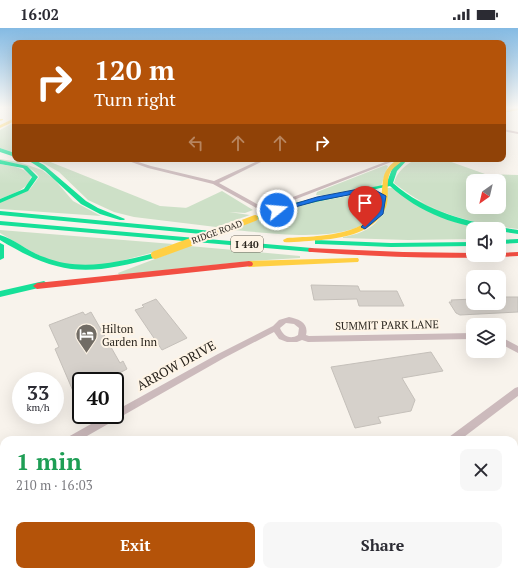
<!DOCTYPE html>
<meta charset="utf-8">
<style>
body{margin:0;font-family:"PT Serif",serif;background:#f7f7f7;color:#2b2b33;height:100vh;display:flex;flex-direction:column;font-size:15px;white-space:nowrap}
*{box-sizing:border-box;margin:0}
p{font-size:13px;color:#7c7c81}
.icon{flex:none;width:22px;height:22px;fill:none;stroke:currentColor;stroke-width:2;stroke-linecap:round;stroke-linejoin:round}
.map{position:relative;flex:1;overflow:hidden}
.panel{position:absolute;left:0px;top:408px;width:518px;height:140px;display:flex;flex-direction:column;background:#fff;border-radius:12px 12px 0 0;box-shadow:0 4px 16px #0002}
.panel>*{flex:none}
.banner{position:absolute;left:12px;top:12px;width:494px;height:122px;border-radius:8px;box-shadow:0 4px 16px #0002;background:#b45309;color:#fff;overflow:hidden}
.needle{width:26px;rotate:214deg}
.buttons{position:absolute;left:466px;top:146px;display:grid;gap:8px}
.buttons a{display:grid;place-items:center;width:40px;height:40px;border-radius:8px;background:#fff;box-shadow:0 4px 16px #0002;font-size:20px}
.speed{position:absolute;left:12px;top:344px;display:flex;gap:8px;font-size:20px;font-weight:700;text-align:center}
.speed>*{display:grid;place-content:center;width:52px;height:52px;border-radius:50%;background:#fff;box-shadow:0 4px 16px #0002;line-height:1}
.speed small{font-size:10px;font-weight:400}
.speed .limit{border:2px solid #111;border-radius:6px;background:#fff;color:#111}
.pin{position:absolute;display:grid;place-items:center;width:34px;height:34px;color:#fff;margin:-41px -17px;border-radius:50% 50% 50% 0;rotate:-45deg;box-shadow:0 0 4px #0007}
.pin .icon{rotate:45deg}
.me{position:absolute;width:44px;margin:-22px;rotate:73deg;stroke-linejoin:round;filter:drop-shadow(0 0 3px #0008)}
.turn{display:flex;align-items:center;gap:14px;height:84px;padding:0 16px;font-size:18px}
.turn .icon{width:52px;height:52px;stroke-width:2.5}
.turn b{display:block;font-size:28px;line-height:34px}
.lanes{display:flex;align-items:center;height:38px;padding:0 16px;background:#0003;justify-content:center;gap:20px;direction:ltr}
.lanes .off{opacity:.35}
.round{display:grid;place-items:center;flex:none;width:42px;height:42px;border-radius:8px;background:#f7f7f7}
.head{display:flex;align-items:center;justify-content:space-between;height:68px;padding:0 16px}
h1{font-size:24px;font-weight:600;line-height:30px;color:#1e9e55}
.action{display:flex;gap:8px;margin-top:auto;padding:8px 16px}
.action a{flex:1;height:46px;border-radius:8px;background:#b45309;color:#fff;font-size:16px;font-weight:600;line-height:46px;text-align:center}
.action a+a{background:#f7f7f7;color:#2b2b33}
.status{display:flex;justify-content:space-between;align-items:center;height:28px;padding:0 20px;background:#fff;direction:ltr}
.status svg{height:11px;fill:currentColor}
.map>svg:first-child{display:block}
</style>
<div class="status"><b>16:02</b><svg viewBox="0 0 49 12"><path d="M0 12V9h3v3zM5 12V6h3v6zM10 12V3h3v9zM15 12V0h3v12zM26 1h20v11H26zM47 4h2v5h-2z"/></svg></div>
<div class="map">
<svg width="518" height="548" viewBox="0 0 518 548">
<rect width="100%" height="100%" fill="#f8f3ec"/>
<path fill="#cde0c7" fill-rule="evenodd" d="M15,94V125L0,120V102Z
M0,131L19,134L42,142L54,151L73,173L101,188L0,181V174L30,161L39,149C31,136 14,136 0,133Z
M36,131H43L160,178L188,180H186L222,163L253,182L245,185L229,184L250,187L216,199L134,189L114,184L88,172L59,144Z
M416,131H443L485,146L518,147V201C469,195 433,186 394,155C397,143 406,137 416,131ZM473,153H499V179H473Z
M0,136L16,139L24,142L31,148C29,162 11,166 0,171Z
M386,137L388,138L381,158L327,168L316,167L317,164Z
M386,160H392L468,196L488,201H473V211L408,212L343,210V209C373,204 387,191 386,160Z
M365,165L378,169L380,172C379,175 379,181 377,184C355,219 267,204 231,202L293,178Z
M0,202L173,216L151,225L102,238L61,237L34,225L0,205Z
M189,218L300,228V230L251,233L119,247L118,245Z
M4,464V544H95L96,548H0V466Z"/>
<path fill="#d6d1cb" stroke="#c5c0ba" d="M311,257L358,258L360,263H397L404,278H359L357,271L314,272Z
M499,269H518V284L460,287L456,285L449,274H452L451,272L473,271V275H499Z
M156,271L187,310L162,322L135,282L144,279L142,277Z
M83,284L85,287L91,284L120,335L123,333L127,341L112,349L114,351L110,353H81V367L76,370L55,321L59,319L49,297Z
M431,324L443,343L402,350L415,372L411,383L378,389L381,395L355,400L331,339Z"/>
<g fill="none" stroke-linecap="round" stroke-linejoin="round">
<path fill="#ccbabc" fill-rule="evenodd" d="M503,101L518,104V106L503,103Z
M123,131H129L151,138L214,153L262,131H267L219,155L264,180L393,131H399L268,182L272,185L269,187L213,156L148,140Z
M289,289C299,291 309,295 306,307L309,308L473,305V311L308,314L302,312L297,314H287L279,311L274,304L224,330L80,412H66L68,409L107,387H115V383L218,326L273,298L279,292ZM286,295L294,296L299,300L298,307C290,312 283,308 280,300Z
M499,308L518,318V325L499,315Z
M518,359V368L460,412H447L449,409L515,360Z
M4,443V453L0,455V445Z"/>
<path fill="#16e098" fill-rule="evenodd" d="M0,120L15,125V129L0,124Z
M26,131H33L44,137L86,173L98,180L125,191L124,192H120L100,186L81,176L45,143Z
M402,131H408L397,143L393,155C428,186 473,195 518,202V206L499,203V201C460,201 418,184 390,158L288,180L255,192L252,190L284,177L383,157L387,154L392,141Z
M0,132L27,138L38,149L28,163L0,175V171L24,161L32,149L23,140L0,136Z
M0,183L212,203L216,205L212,207L0,187Z
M0,193L312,220L316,222L312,224L0,197Z
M0,207C14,211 29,224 44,229C81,244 118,234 155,225L159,227L158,229C89,247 63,250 0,212Z
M518,211V215L499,216V212Z
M315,212L391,215L473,214V218L391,219L318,216H315Z
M0,215L4,217V230L0,232Z
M44,253L48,256L47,258L0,269V263Z"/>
<path fill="#ffcf43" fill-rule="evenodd" d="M518,80V82L503,85V83Z
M15,90V93L0,100V97Z
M0,91H3V92L0,93Z
M398,131H405C400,135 395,138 391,143C385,153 390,168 386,179C374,208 336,211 309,213C301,213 292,215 284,214L283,212L287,210C317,208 375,209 381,171C384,152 380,143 398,131Z
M355,230H358L359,232L358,234L249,239L245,236L249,233Z
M316,544H343L341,548H314Z"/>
<path fill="#f24e42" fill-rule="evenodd" d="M364,160L385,167L386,168L383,170L362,163L361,162Z
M309,220L403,224L473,225V227H499V225L518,224V228C450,232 380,229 312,224H309L308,222Z
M249,233L252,234L253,236L252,238L37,261L33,258L37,255Z
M514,503H518V517H514Z
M336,544H352L353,548H337Z"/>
<path stroke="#ffcf43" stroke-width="6" d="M229,200L255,190"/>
<path stroke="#ffcf43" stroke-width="8" d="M155,227L232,199"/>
</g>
<linearGradient id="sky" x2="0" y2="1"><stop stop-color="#84bae3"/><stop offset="0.51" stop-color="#fcfaf6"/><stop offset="1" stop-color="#fcfaf6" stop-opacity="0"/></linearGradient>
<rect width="518" height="156" fill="url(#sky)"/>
<path fill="#1a73e8" stroke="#114b97" d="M364,160L375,162L386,168L383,186L365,201L361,199C372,187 378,187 380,169L364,164L317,173L277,184L274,182L317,169Z"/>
<defs>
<symbol id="hotel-pin" viewBox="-11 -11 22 30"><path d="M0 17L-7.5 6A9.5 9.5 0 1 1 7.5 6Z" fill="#716c65" stroke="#fef4e6"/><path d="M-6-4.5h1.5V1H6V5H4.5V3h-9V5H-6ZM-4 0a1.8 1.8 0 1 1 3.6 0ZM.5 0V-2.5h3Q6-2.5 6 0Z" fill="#fff"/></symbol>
</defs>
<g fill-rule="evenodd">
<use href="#hotel-pin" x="74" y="294" width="25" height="34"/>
</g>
<g text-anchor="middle" stroke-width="4" stroke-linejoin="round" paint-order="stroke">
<g font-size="9" fill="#29241d" stroke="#fef4e6">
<text transform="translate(217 204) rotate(-20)" y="3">RIDGE ROAD</text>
</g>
<rect fill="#fef4e6" stroke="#696259" stroke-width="1" x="231" y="208" width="32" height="16" rx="3"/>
<g font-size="10" font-weight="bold" fill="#29241d">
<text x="247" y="220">I 440</text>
</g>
<g font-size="11" fill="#29241d" stroke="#fef4e6">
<text transform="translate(387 297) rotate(-1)" y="4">SUMMIT PARK LANE</text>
</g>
<g font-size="11" fill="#29241d" stroke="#fef4e6" text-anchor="start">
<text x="102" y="305">Hilton<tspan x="102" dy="13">Garden Inn</tspan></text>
</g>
<g font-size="13" fill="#29241d" stroke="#fef4e6">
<text transform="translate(176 337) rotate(-29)" y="5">ARROW DRIVE</text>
</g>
</g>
</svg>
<div class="buttons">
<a><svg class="needle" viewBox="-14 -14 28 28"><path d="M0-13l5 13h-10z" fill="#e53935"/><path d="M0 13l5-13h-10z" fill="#7c7c81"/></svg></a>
<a><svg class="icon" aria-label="sound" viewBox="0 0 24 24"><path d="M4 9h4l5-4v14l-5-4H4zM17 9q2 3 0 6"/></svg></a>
<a><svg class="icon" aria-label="search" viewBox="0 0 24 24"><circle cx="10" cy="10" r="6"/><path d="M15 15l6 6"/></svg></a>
<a><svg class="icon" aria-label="layers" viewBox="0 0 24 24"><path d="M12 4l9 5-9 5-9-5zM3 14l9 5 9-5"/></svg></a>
</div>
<div class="speed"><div>33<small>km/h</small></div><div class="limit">40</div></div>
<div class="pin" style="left:365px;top:199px;background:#d93025"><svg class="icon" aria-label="arrive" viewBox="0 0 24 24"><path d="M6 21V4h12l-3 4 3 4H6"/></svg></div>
<svg class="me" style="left:277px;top:182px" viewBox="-20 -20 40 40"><circle r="17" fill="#1a73e8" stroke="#fff" stroke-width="3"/><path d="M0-11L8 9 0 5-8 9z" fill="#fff"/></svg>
<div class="banner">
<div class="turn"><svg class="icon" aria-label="right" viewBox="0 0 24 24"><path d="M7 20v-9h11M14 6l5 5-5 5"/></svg><div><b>120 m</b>Turn right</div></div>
<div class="lanes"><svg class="icon off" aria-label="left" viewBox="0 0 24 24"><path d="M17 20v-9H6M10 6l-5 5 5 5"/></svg><svg class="icon off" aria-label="ahead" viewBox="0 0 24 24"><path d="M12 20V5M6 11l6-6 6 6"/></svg><svg class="icon off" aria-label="ahead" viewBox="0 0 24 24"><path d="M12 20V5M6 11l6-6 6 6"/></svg><svg class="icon" aria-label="right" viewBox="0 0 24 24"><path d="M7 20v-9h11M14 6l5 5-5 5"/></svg></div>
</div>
<section class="panel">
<div class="head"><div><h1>1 min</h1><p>210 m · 16:03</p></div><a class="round"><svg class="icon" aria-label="close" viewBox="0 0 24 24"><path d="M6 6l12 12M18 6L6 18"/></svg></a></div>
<div class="action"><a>Exit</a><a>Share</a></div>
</section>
</div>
